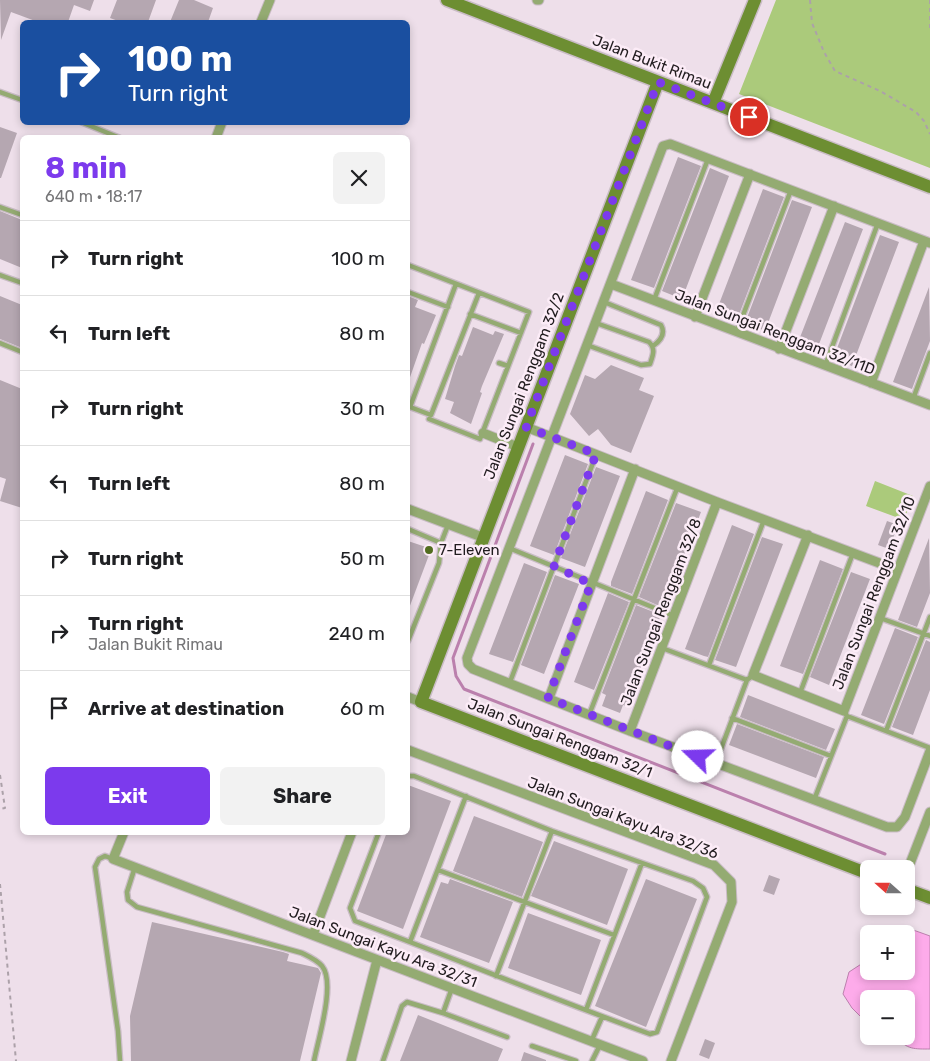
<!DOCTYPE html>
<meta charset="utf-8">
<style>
body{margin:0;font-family:Rubik,sans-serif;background:#f2f2f2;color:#202124;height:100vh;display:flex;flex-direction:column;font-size:19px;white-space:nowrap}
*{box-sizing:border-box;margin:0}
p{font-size:16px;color:#757577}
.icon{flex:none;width:28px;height:28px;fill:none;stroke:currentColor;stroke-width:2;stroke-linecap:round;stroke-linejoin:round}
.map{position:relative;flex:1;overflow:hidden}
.sheet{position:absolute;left:20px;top:135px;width:390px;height:700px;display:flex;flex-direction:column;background:#fff;border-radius:8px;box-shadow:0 2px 8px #0003}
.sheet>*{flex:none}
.top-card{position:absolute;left:20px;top:20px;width:390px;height:105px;border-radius:8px;box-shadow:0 2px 8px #0003;background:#1a4fa0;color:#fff;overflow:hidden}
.needle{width:32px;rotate:291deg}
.controls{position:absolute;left:860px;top:860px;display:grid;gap:10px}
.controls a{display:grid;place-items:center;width:55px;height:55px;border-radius:8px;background:#fff;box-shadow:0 2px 8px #0003;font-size:25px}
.pin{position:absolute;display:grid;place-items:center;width:42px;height:42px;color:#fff;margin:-21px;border:2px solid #fff;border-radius:50%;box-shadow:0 1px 5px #0007}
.me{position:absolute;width:55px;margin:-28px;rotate:291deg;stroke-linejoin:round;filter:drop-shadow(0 0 4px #0008)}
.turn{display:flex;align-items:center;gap:18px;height:105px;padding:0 25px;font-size:22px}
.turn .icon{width:65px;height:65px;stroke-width:2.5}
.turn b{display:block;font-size:35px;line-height:42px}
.round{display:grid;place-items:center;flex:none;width:52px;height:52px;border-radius:8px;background:#f2f2f2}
.overview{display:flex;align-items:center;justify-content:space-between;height:85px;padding:0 25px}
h1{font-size:30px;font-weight:700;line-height:38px;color:#7c3aed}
.action{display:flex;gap:10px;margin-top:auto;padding:10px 25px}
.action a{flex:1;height:58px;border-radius:8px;background:#7c3aed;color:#fff;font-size:20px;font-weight:700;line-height:58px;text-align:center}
.action a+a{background:#f2f2f2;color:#202124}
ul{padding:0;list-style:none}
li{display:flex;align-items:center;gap:15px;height:75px;padding:0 25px;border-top:1px solid #e0e0e0}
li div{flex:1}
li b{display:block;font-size:19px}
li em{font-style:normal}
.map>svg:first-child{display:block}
</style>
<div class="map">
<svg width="930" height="1061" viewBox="0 0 930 1061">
<rect width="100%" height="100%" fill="#eedfea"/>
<path fill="#abca7b" d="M776,0H930V168L739,94Z
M875,481L913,496L904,520L866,506Z"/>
<path fill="#fdabea" stroke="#bb80ad" d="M902,926L930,936V1049C916,1049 905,1050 897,1036H906V999H869V1021H865L852,1008L843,994L849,972L869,959V971H906V934H899Z"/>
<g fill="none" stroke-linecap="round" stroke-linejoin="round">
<path stroke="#bb80ad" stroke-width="3" d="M533,444L453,658L456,676L464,689L885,854"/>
</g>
<path fill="#b5a7b1" d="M0,0H94L90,11L74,5L68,22H38L11,12L1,40Z
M117,0H156L148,22H121L110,18Z
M179,0H194L213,8L208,22H170Z
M0,127L17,133L1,178H0Z
M678,157L701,166L654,288L631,280Z
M710,168L729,176L682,299L662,291Z
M763,189L784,197L737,320L716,312Z
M792,200L812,207L765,331L745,323Z
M0,211L22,220V268L0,259Z
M845,222L863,229L816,352L797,345Z
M880,235L899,242L852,366L833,359Z
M929,287L930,341L912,389L893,382Z
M0,296L22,305V348L0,339Z
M408,296L418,300L415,307L436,315L424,344L422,343L408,383Z
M473,327L493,335L495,331L504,334L482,386L480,392L482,393L471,424L450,413L454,402L445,399L455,366L459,355L462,356Z
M611,365L644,378L639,390L654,396L631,453L611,445L598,429L589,436L570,414L585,375L595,379Z
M0,380L22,389V508L0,501L6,479L0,477Z
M565,455L588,464L554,555L530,546Z
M596,467L620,476L585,567L561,558Z
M646,491L668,500L632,594L611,586V582Z
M676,503L701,512L664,608L639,597Z
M887,521L898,525L889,549L878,545Z
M732,525L754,534L708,657L704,656L685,649Z
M762,537L783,544L736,667L715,660Z
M929,538L930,593L917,627L898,620Z
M408,541L426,547L429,555L408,611Z
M820,560L843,569L803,674L780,666Z
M524,563L547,572L513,662L489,654Z
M851,572L870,579L829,685L810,677Z
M555,575L579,584L544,674L521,665Z
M608,593L629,602L594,690L574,682Z
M636,605L661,615L626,706L623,705L620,713L602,706L606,695L602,693Z
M895,628L918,637L884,724L861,715Z
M926,640L930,642V690L913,735L892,727Z
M748,695L835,729L826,750L740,717Z
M737,724L824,757L816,778L729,745Z
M408,785L451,801L403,929L357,911L387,832H408Z
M474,816L543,842L522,897L453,871Z
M554,841L628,869L607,925L531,896Z
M769,875L780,879L774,895L763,891Z
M450,879L513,902L489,963L420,937L441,882L448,884Z
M646,879L697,899L646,1027L595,1006Z
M528,913L601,940L581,995L508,968Z
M152,922L283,952L289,954L287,961L318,968L321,973L300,1061H131L130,1016Z
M418,1015L503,1049L498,1061H400Z
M705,1039L715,1043L709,1059L699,1055Z
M524,1052L546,1060V1061H521Z"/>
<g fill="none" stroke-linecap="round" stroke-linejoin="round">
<defs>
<path id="lane" d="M0,92L22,100
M81,122L120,138
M0,207L22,215
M408,265L529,312L480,439L429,419
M0,275L22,283
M456,284L410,407L431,415L479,293
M408,292L448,307
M654,300L708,159
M604,302L661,325C666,334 660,341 653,346
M470,314L521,333
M737,331L791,190
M0,343L22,352
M587,345L641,365L650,364C653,355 656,349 649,342L596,323
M499,363L508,366
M825,366L878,223
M913,399L930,353
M408,529L441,543
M509,548L674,616
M880,618L930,636
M408,641L439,563L441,543L448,525
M662,648L747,680
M709,665L764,520
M510,682L596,455
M800,693L853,553
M589,715L678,486
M847,716L930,748
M732,718L831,756
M886,731L930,617
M716,762L747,680L753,675
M408,776H414L552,831
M814,800L847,716L844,711
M379,832L350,908L355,921C453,958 551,998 650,1034L657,1032L707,897L703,888L693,881L552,831L496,976
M113,859L105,856L99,859L95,867L118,1031L120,1061
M135,867L127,892L128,900L137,907L302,953C308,956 317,960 322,966C336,983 318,1040 314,1061
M438,870L614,935
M410,942L466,796
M586,1010L642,863
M443,1013L507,1037
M591,1042L602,1017
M532,1046L576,1061
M383,1061L402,1006L407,1002L443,1013L452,988
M592,1061L600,1045"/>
<path id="street" d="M537,0H539
M261,22L270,0
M216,138L222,122
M930,243L670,144L663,146L467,658L468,664L473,669L630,731L887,827H897L905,817L930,751
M611,284L930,405
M695,317L750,174
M779,349L834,206
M871,383L924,241
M526,427L717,502L898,570
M483,433L518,447
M408,509L482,537
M808,535L753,675L844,711L930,486
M408,697L421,702
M549,698L635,469
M630,731L717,502
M408,750L714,865L731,882L732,902L671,1061
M124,832L113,859L643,1061
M906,874L930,812
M313,935L352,832
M351,1061L377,960"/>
<path id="secondary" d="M447,0L930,187
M658,82L421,702L869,874
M713,103L755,0
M906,889L930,898"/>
</defs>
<use href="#lane" stroke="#c9bcc5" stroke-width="7"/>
<use href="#street" stroke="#c9bcc5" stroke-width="11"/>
<use href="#secondary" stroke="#c9bcc5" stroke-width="15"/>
<path stroke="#aca1a9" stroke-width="2" stroke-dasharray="4 4" stroke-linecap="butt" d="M810,0L812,23L824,52L835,71L880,91L916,112L924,121L930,134
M930,0V30
M0,775L5,808L0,809
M0,884L16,1061"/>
<use href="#lane" stroke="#94ab72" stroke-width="4.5"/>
<use href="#street" stroke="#94ab72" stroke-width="9"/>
<use href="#secondary" stroke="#6d8e32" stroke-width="12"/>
</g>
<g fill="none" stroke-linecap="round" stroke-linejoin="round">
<path stroke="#7c3aed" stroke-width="9" stroke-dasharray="0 16.2" d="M698,757L548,698L591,584L554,566L596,454L526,427L658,82L749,117"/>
</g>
<circle fill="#526d1f" stroke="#fcecf7" stroke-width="2" cx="429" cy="550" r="5"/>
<g text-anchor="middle" stroke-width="5" stroke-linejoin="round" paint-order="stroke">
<g font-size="15" fill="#211c1f" stroke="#fcecf7">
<text transform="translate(652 62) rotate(21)" y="5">Jalan Bukit Rimau</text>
<text transform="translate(775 332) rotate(21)" y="5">Jalan Sungai Renggam 32/11D</text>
<text transform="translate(524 386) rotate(-69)" y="5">Jalan Sungai Renggam 32/2</text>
<text transform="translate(874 593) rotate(-69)" y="5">Jalan Sungai Renggam 32/10</text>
<text transform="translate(661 612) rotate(-69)" y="5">Jalan Sungai Renggam 32/8</text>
<text transform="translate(560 738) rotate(21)" y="5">Jalan Sungai Renggam 32/1</text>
<text transform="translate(623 818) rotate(21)" y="5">Jalan Sungai Kayu Ara 32/36</text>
<text transform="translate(383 947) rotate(21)" y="5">Jalan Sungai Kayu Ara 32/31</text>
</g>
<g font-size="15" fill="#211c1f" stroke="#fcecf7" text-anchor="start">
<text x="439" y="555">7-Eleven</text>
</g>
</g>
</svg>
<div class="controls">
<a><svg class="needle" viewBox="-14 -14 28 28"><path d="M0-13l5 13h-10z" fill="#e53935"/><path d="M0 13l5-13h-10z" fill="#757577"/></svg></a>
<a>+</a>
<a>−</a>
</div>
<div class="pin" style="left:749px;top:117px;background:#d93025"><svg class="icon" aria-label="arrive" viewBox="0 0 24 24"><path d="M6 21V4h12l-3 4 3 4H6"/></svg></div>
<svg class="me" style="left:698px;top:757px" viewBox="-20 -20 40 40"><circle r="19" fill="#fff"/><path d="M0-13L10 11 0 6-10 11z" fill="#7c3aed"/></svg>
<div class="top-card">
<div class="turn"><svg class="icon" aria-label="right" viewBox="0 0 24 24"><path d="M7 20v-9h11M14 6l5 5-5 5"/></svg><div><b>100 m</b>Turn right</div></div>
</div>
<section class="sheet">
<div class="overview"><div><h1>8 min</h1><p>640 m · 18:17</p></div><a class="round"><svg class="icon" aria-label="close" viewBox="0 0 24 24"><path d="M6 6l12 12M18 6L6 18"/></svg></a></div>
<ul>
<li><svg class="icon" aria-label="right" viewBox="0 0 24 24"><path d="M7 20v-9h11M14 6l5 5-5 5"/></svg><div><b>Turn right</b></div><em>100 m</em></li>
<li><svg class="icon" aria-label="left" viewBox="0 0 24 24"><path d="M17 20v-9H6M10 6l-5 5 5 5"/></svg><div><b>Turn left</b></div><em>80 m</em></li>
<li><svg class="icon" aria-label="right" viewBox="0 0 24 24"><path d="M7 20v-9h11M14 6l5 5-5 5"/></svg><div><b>Turn right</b></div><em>30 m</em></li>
<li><svg class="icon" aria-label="left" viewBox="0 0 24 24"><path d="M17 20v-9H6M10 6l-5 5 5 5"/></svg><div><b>Turn left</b></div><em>80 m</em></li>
<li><svg class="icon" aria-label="right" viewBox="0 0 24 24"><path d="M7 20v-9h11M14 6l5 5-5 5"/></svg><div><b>Turn right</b></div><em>50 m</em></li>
<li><svg class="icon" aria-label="right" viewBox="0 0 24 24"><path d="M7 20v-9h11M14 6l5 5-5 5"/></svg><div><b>Turn right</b><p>Jalan Bukit Rimau</p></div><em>240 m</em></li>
<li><svg class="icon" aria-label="arrive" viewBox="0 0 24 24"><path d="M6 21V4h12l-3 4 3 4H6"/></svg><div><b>Arrive at destination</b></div><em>60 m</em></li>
</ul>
<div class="action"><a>Exit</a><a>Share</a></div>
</section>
</div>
